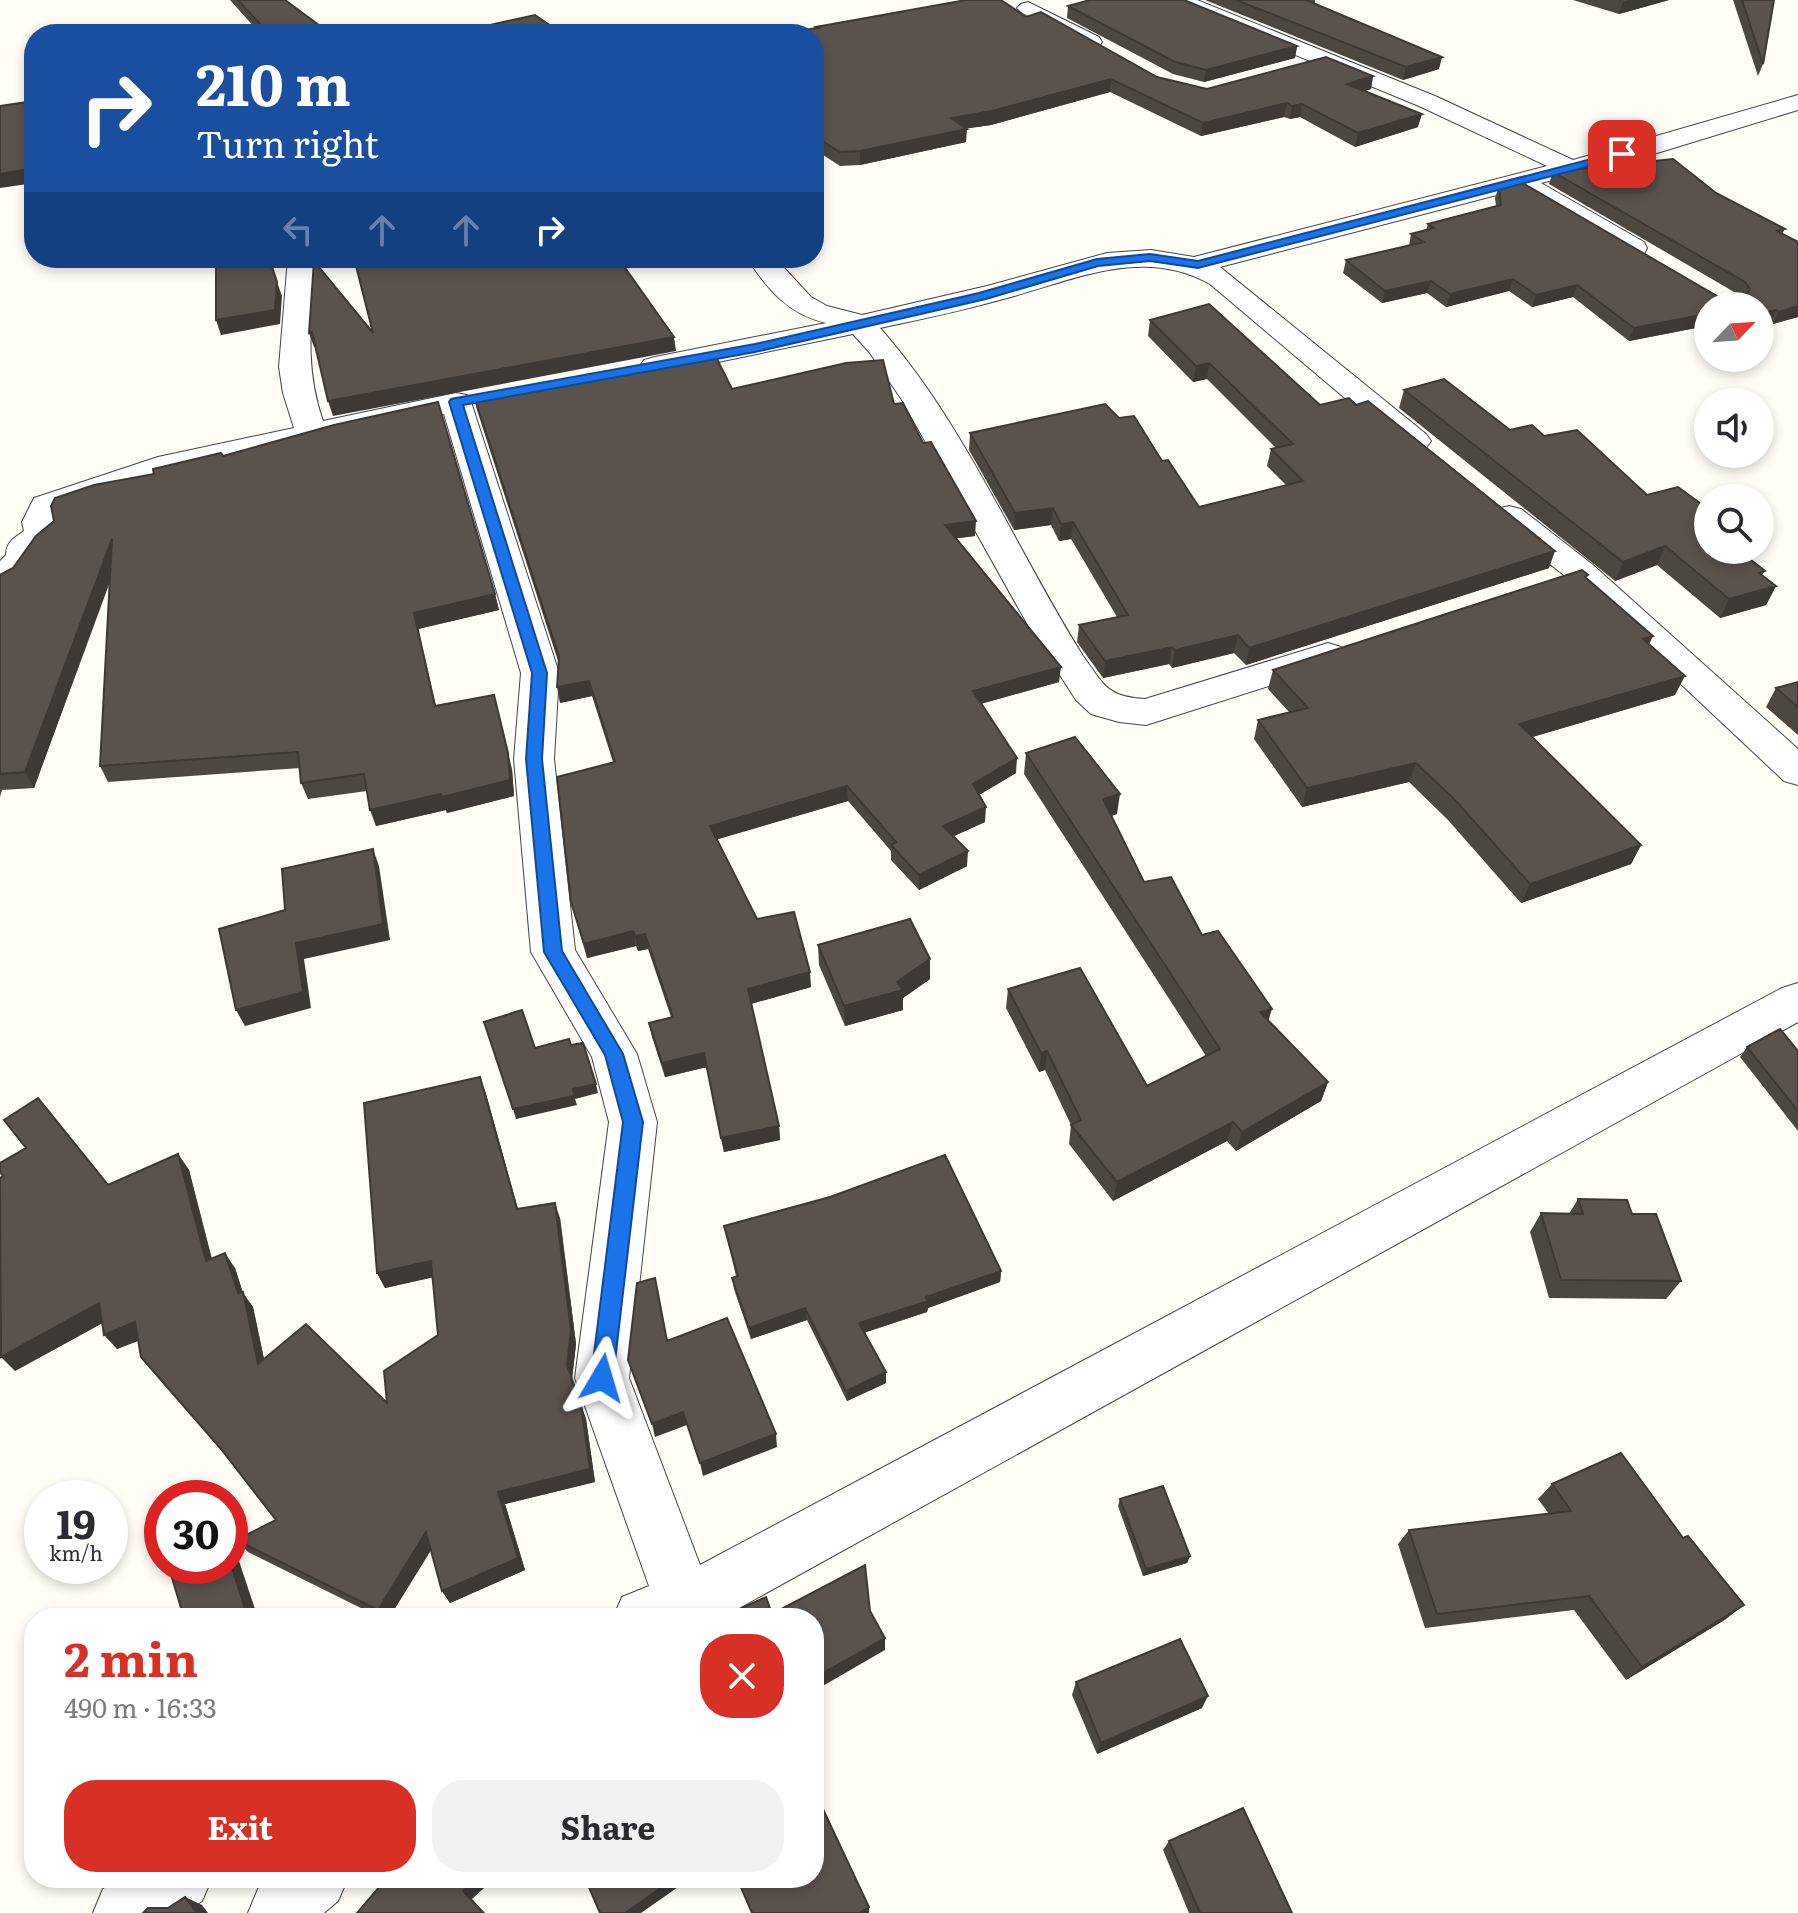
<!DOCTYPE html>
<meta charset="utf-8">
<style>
body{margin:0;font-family:Literata,serif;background:#f2f2f3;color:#2b2b33;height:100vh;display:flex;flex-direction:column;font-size:30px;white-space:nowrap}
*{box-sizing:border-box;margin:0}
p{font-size:26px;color:#7c7c81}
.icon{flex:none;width:44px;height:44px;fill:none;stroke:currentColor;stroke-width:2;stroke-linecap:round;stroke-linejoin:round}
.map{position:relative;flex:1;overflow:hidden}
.sheet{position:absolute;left:24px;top:1608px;width:800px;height:280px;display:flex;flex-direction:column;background:#fff;border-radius:32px;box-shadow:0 4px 12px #0003}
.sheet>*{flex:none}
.top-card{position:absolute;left:24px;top:24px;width:800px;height:244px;border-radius:32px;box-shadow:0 4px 12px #0003;background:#1a4fa0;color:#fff;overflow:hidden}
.needle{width:52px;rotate:65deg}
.tools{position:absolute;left:1694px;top:292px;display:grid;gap:16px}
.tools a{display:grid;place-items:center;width:80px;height:80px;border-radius:50%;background:#fff;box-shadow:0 4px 12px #0003;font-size:40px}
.speed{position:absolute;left:24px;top:1480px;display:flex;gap:16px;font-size:40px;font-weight:700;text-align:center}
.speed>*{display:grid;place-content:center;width:104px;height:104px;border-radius:50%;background:#fff;box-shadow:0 4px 12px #0003;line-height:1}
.speed small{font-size:20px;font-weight:400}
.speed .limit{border:12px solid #d22;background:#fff;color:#111}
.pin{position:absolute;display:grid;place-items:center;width:68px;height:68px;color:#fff;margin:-34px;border-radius:16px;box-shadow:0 4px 12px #0006}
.me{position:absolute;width:88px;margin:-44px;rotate:7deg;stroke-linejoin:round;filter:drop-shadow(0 0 6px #0008)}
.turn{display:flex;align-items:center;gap:28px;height:168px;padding:0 40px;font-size:36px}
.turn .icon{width:104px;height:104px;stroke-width:2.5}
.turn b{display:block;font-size:56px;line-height:68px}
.lanes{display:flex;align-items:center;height:76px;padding:0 40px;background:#0003;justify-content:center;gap:40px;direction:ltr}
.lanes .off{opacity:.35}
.round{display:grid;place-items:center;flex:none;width:84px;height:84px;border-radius:32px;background:#f2f2f3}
.head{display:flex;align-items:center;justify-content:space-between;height:136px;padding:0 40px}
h1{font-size:48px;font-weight:700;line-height:60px;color:#d93025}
.button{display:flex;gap:16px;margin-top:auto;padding:16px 40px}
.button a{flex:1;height:92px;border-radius:32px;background:#d93025;color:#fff;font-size:32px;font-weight:700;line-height:92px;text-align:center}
.button a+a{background:#f2f2f3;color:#2b2b33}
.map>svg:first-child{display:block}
</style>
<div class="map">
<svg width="1798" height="1913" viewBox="0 0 1798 1913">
<rect width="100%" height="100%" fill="#fffdf5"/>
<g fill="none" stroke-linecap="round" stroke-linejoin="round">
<defs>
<path id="minor" d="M1169,0H1197L1435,96L1573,160L1798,95V110L1657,153L1541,183L1644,242L1647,248L1644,254H1624L1516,190L1220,267L1426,434L1431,441L1426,448L1415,450L1404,448L1210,284C1143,246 1074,280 1007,298C965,310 922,319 880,328C965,424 1015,548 1083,656C1104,685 1107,697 1145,699L1328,643L1341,647L1346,655L1341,663L1146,725L1119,722L1091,714L1076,700L1029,627L902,400L870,353L853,334L655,375L644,372L640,366L644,360L655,357L826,323C788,314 768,290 747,258H775L811,297L827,306L862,315L987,286L1107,253L1151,250L1194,257L1547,166L1419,106L1172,4Z
M1028,2L1099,37L1102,42L1099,47H1083L1021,12L1017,8L1021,4Z
M288,258H316C312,318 303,363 323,421L456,393L467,395L471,402L559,673L554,759L575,950L637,1054L657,1122L629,1378L700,1565L1782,988L1798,983V1022L721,1618H613L622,1597L649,1586L575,1378L609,1122L592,1057L531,952L514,759L521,673L444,414L177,472L60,511L56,522L59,535C54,542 43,546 40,552C31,569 20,587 0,592V561L6,555C6,542 14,538 24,531L22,522L34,498L158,457L294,428L283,393L279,367Z
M1509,506L1521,509L1593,565L1798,749V785L1784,781L1569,579L1497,523L1492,516L1497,509Z
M120,1878H212L202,1901L185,1913H93L103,1889Z
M268,1878H348L338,1901L324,1913H248L258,1889Z"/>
</defs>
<use href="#minor" stroke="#444" stroke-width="2"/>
<use href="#minor" fill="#fff" fill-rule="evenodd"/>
</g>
<path fill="#4d4742" d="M230,0H285L331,34L257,30Z
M1205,0H1315V4L1439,69L1403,80Z
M1573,0H1669L1619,14Z
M1733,0H1774L1763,64L1758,76Z
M1068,6L1297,46L1295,58L1204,82L1173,74L1067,18Z
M1026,17L1157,77L1207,89L1373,76L1371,89L1364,91L1418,127L1355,147L1300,117L1290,119L1284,117L1201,136L1110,92L991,125L966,128V142L860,165L840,166L814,149V34L816,27Z
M1553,172L1716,193L1785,229L1782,234L1798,242V317L1773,324L1770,322L1760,325V306H1708V331L1701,327L1629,341L1573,297L1532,307L1509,291L1446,307L1427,293L1382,303L1343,273L1346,260L1409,246L1411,234L1426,230L1428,224L1496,206L1495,198L1499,186L1717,296H1741L1549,184Z
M1150,320L1320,405L1549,568L1246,665L1234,653L1172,668L1169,664L1103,678L1077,642L1079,625L1117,617L1071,539L1059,541L1051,525L1014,530L969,450L970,433L1162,461L1199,507L1286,485L1267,466L1271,449L1276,448L1207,379L1193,382L1148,336Z
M732,389L894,404L923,443L975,536L956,538L1059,682L981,704L1016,773L979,795L985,822L954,836L967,866L919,890L891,860V851L848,801L717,839L757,919L811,987L751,1004L779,1126L780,1140L724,1152L707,1067L665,1077L652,1037L649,1023L671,1017L648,949L638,951L636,946L587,958L571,902L613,762L592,696L560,703L558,661L477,410L474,396Z
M1404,390L1510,430L1544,436L1647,495L1708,550L1765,571L1762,575L1776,586L1766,605L1720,618L1657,565L1615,581L1399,408Z
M223,456L495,594L499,610L418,629L436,706L512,769L514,796L447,813L446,810L376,826L367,791L308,799L301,783L300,768L108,782L100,766L110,582L34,788L2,790L0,797V575L13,568L154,474Z
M1587,579L1649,645L1675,695L1532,737L1641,845L1631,864L1521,903L1448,820L1409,782L1302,807L1254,739L1258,720L1290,713L1268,689L1273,670Z
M1798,682V735L1766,707L1776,688Z
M1026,753L1117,814L1111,816L1144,882L1202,935L1268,1021L1328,1082L1321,1101L1236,1151L1227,1141L1113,1201L1069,1144L1071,1125L1045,1070L1039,1072L1006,1008L1008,989L1147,1086L1206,1056L1024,774Z
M818,945L930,979L903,998V1010L845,1026L819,965Z
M1747,1047L1798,1051V1131L1740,1057Z
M480,1077L486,1094L518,1209L560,1218L576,1344L572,1379L586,1419L595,1482L505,1504L525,1570L450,1603L442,1591L431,1550L389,1618H381L248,1552L236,1540L276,1520L138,1341L117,1349L102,1323L15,1371L108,1185L178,1154L189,1170L212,1259L235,1268L243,1293L253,1307L264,1359L387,1403L438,1335L433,1277L385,1288L377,1273Z
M1578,1199L1632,1214L1681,1281L1666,1299L1549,1298L1530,1232L1541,1213L1569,1214Z
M724,1226L1001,1271L1000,1282L928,1308L927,1312L864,1333L886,1372V1383L847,1401L807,1320L751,1339L734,1289L732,1278L736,1276Z
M1552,1484L1726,1619L1626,1680L1574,1610L1425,1628L1398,1544L1409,1530L1549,1514L1538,1499Z
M1120,1499L1190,1556L1187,1563L1143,1576L1118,1506Z
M1076,1682L1202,1708L1097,1754L1072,1695Z
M1169,1841L1292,1913H1189L1163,1850Z"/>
<path fill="#3f3936" d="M1629,0H1669L1619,14L1623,2Z
M1297,46L1295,58L1204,82L1206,70Z
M1442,57L1439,69L1403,80L1406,67Z
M1373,76L1371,89L1344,97L1347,84Z
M1111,79L1110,92L991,125L951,131V118Z
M1287,103L1284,117L1201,136L1203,123Z
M1302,104L1300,117L1290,119L1292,106Z
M1422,114L1418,127L1355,147L1358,133Z
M967,129L966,142L860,165V151Z
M34,168V183L0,188V174Z
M1513,279L1509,291L1446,307L1450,294Z
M1431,281L1427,293L1382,303L1385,291Z
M277,282L282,296L280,324L221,335L216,320Z
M1577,285L1573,297L1532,307L1536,295Z
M1798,306V317L1773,324L1779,312Z
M1776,310L1770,322L1760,325V314Z
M1706,314L1701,327L1629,341L1634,328Z
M312,332L317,347H314L309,333Z
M674,337L676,351L333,416L328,401Z
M1209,363L1207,379L1193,382L1196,366Z
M1053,508L1051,525L1014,530L1015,513Z
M976,521L975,536L945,540V525Z
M1073,522L1071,539L1059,541L1061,524Z
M112,539L119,555L34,788L25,772Z
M1665,546L1657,565L1615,581L1623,562Z
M1555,551L1549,568L1246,665L1249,648Z
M1776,586L1766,605L1720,618L1729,599Z
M495,594L499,610L418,629L440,722L414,613Z
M1238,635L1234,653L1172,668L1175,650Z
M1653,636L1644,655L1643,639Z
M1172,647L1169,664L1103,678L1105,661Z
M1061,667L1059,682L972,706L973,691Z
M1685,676L1675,695L1512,743L1519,724Z
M589,681L592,696L560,703L557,687Z
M494,695L512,769L514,796L447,813L446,810L376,826L370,810L441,794Z
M1017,758L1016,773L972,799L973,784Z
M1416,763L1409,782L1302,807L1307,788Z
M847,786L848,801L712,841L710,826Z
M1120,794L1117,814L1100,820L1103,799Z
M986,807L985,822L943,841V826Z
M1641,845L1631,864L1521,903L1530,884Z
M373,849L379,866L390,940L304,959L311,1008L245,1026L236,1010L296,943Z
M968,851L967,866L919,890V875Z
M633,931L636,946L587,958L584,944Z
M645,934L648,949L638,951L635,936Z
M930,959V979L903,998V1010L845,1026L844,1006L897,982Z
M810,972L811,987L750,1004L748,989Z
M1272,1009L1266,1028L1260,1012Z
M1047,1051L1045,1070L1039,1072L1041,1053Z
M704,1053L707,1067L665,1077L662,1063Z
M480,1077L486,1094L522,1225L517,1209Z
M1328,1082L1321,1101L1236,1151L1242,1132Z
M596,1084L598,1093L575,1099L577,1105L516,1119L513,1109L573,1089Z
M1233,1122L1227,1141L1113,1201L1117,1182Z
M779,1126L780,1140L724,1152L721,1138Z
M178,1154L189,1170L216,1276L206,1261Z
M555,1203L560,1218L576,1344L572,1379L586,1419L595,1482L505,1504L525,1570L450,1603L442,1591L498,1492L567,1365Z
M225,1253L235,1268L243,1293L253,1307L268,1378L258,1364L238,1293Z
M431,1261L439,1276L385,1288L377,1273Z
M1001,1271L1000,1282L928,1308L927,1312L859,1334V1323Z
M99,1303L112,1318L15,1371L1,1357H0V1345Z
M805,1308L807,1320L751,1339L749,1328Z
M135,1322L147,1337L117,1349L104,1335Z
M886,1372V1383L847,1401L846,1391Z
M683,1412L687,1425L655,1437L652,1424Z
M776,1434L777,1447L703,1476L700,1463Z
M426,1532L434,1545L389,1618H385L378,1610Z
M230,1550L238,1558L258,1618H248L230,1562Z
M1190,1556L1187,1563L1143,1576L1146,1569Z
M1744,1605L1726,1619L1626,1680L1642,1667Z
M885,1638V1650L814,1691V1678Z
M1208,1696L1202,1708L1097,1754L1101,1743Z
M478,1878H495L472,1899L485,1913H483L463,1891Z
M675,1878H691L641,1913H625Z
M185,1897L202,1905L208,1913H197Z
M869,1907V1913H859Z"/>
<path fill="#5a524d" stroke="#3f3936" stroke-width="2" d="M238,0H285L331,34H233L264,28Z
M966,0H1001L1026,17L1041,12L1157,77L1207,89L1326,57L1373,76L1347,84L1422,114L1358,133L1302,104L1292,106L1287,103L1203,123L1111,79L992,111L951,118L967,129L860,151L840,152L814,136V34H774L818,28L816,27Z
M1090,0H1184L1297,46L1206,70L1175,62L1068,6Z
M1236,0H1306L1442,57L1406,67Z
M1742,0H1774L1763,64Z
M535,15L561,33L615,27L624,34H450Z
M34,101V168L0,174V106Z
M1673,159L1716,193L1785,229L1777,231L1798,242V306L1779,312L1776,310L1760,314V306H1708V315L1706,314L1634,328L1577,285L1536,295L1513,279L1450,294L1431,281L1385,291L1346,260L1424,242L1411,234L1434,228L1428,224L1501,205L1499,186L1519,181L1717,296H1746L1750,289L1745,282L1553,172Z
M214,258H269L277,282L275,310L216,320V261Z
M354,258H598L602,262L618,258L674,337L328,401L312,332L309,333L314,261L373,333Z
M1209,304L1320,405L1349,398L1356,405L1368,401L1555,551L1249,648L1238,635L1175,650L1172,647L1105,661L1079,625L1128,615L1073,522L1061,524L1053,508L1015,513L970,433L1105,404L1119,418L1134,416L1162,461L1168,460L1199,507L1303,481L1271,449L1293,444L1209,363L1196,366L1150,320Z
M714,353L732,389L846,363L883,360L894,404L903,403L923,443L931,442L976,521L945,525L1061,667L973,691L1017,758L973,784L986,807L943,826L968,851L919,875L891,845L896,842L847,786L710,826L757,919L794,912L810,972L748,989L779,1126L721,1138L704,1053L662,1063L649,1023L673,1017L645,934L635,936L633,931L584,944L571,902L557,777L615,762L589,681L557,687L559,657L474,396Z
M1444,379L1510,430L1532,425L1544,436L1577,430L1647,495L1678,487L1708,509V522L1703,523L1708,527V550H1738L1765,571L1759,573L1776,586L1729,599L1665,546L1623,562L1404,390Z
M438,402L495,594L414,613L435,706L494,695L508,753L510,780L442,797L441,794L370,810L364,774L301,783L298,752L100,766L112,539L25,772L0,774V575L13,568L36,536L54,521L51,506L55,498L94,485L154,474L153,469L221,453L223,456L334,425Z
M1582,570L1588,575L1585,577L1653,636L1643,639L1685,676L1519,724L1641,845L1530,884L1456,801L1416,763L1307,788L1258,720L1308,708L1273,670Z
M1798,682V707L1776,688Z
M1075,737L1120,794L1103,799L1144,882L1171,877L1202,935L1218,931L1272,1009L1260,1012L1328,1082L1242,1132L1233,1122L1117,1182L1071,1125L1081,1120L1047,1051L1041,1053L1008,989L1080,968L1147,1086L1220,1049L1026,753Z
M373,849L383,924L296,943L303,992L236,1010L219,929L285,910L282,869Z
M910,919L930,959L897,982L903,990L844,1006L818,945Z
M522,1010L535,1048L569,1039L571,1045L583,1043L596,1084L573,1089L574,1096L513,1109L484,1022Z
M1780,1029L1798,1051V1111L1747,1047Z
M480,1077L517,1209L555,1203L571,1330L567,1365L581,1405L590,1469L498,1492L518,1558L442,1591L426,1532L378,1610L236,1540L276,1520L221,1449L141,1357L135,1322L104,1335L99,1303L1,1357L0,1178L3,1176L0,1172V1163L26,1148L4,1120L38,1098L108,1185L178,1154L206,1261L225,1253L238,1293L243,1292L258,1364L306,1324L387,1403L384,1371L438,1335L431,1261L377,1273L364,1103Z
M945,1155L1001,1271L926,1297L928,1301L859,1323L886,1372L846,1391L805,1308L749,1328L732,1278L738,1276L724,1226L830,1197Z
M1578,1199L1627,1200L1632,1214H1656L1681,1281L1561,1280L1541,1213L1583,1214Z
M655,1278L667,1341L727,1318L776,1434L700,1463L683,1412L652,1424L628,1360L637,1283Z
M1621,1453L1683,1538L1688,1536L1744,1605L1642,1667L1589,1596L1437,1614L1409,1530L1571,1511L1552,1484Z
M1163,1486L1190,1556L1146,1569L1120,1499Z
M230,1562L248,1618H184L170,1571L180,1566H230Z
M865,1565L870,1611L885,1638L814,1678V1618H720L766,1597L772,1614Z
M1180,1639L1208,1696L1101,1743L1076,1682Z
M814,1790L869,1907L859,1913H752L737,1878H814Z
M1243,1808L1292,1913H1200L1169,1841Z
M387,1878H478L463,1891L483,1913H357Z
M585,1878H675L625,1913H600Z
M185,1897L197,1913H143L148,1908H168Z"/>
<path fill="#1a73e8" stroke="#114b97" stroke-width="2" d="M1622,151L1627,154L1625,157L1198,268L1150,261L1098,266L986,299L755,352L463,405L547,673L542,759L562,951L623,1054L643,1122L613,1378L610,1386L602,1389L594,1386L591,1378L623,1122L605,1055L544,952L526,759L532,673L449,402L451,399L755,344L979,293L1097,259L1150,254L1198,261Z"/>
</svg>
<div class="tools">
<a><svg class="needle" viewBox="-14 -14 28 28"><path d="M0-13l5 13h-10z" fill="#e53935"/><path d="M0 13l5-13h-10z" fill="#7c7c81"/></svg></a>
<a><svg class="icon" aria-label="sound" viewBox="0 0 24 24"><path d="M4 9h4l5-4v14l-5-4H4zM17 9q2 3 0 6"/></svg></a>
<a><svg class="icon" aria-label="search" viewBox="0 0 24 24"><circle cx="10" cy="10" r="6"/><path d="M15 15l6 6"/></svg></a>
</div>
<div class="speed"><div>19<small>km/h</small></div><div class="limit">30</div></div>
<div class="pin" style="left:1622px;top:154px;background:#d93025"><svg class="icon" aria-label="arrive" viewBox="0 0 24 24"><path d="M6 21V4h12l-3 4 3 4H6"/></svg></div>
<svg class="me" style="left:602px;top:1378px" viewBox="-20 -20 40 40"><path d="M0-17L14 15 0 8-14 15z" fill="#1a73e8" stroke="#fff" stroke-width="4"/></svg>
<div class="top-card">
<div class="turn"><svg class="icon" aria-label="right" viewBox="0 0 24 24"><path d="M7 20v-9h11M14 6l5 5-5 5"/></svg><div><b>210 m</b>Turn right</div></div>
<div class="lanes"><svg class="icon off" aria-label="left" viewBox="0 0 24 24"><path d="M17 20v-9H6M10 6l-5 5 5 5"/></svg><svg class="icon off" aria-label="ahead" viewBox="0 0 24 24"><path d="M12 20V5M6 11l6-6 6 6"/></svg><svg class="icon off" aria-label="ahead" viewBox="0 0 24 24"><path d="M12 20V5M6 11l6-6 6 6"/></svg><svg class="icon" aria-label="right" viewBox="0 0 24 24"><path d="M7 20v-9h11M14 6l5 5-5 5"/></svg></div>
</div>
<section class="sheet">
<div class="head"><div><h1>2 min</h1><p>490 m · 16:33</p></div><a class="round" style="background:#d93025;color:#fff"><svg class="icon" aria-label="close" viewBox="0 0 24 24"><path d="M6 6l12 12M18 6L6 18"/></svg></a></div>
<div class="button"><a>Exit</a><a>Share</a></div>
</section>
</div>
